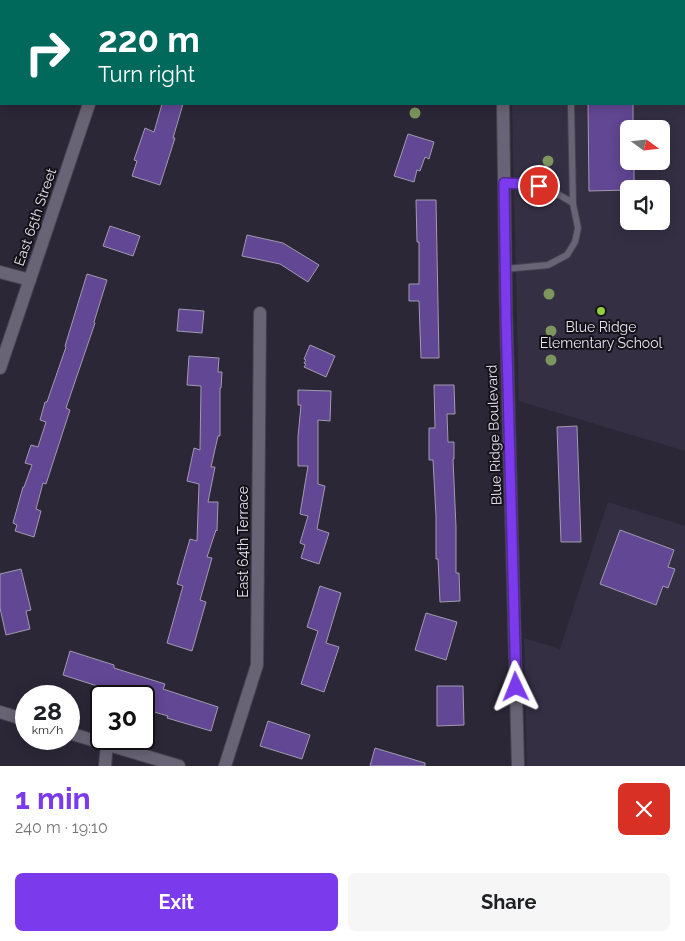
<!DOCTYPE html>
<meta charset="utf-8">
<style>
body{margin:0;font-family:Raleway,sans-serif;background:#f6f6f6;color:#202124;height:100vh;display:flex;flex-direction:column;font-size:19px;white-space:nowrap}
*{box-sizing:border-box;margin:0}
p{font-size:16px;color:#757577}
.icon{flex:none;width:28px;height:28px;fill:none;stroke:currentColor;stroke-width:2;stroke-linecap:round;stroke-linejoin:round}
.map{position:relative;height:766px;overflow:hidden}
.sheet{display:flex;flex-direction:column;background:#fff;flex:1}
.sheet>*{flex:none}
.top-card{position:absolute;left:0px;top:0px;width:685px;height:105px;box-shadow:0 2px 12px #0003;background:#00695c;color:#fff;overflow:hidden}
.needle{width:32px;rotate:105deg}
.buttons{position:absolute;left:620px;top:120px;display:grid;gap:10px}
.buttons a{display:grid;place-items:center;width:50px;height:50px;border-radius:8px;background:#fff;box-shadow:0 2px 12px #0003;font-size:25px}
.speed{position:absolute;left:15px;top:685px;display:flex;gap:10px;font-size:25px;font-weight:700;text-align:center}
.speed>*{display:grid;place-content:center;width:65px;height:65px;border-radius:50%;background:#fff;box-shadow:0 2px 12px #0003;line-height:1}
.speed small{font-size:12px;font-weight:400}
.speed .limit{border:2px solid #111;border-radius:8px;background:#fff;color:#111}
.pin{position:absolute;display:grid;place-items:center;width:42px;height:42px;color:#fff;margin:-21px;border:2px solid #fff;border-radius:50%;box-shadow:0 1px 5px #0007}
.me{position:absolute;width:55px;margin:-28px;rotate:358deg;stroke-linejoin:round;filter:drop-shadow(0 0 4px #0008)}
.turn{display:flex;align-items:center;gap:18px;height:105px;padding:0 15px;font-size:22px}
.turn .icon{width:65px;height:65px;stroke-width:2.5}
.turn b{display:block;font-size:35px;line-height:42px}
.round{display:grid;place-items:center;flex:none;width:52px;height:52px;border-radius:8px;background:#f6f6f6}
.summary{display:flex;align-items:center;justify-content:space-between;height:85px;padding:0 15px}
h1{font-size:30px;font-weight:700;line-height:38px;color:#7c3aed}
.cta{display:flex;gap:10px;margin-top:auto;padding:10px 15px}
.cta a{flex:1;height:58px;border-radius:8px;background:#7c3aed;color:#fff;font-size:20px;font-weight:700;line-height:58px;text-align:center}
.cta a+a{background:#f6f6f6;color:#202124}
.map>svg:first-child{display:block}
</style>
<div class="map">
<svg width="685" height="766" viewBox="0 0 685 766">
<rect width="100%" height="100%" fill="#2c2737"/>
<path fill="#352f44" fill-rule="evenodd" d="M509,0H685V451L519,401L512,104H684V1H509ZM629,129H661V161H629ZM629,189H661V221H629Z
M608,502L685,526V764L684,766H527L524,638L560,649Z"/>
<path fill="#624794" stroke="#a09bae" d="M162,104H183L173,138H175L160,185L132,176L137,161L134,160L145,128L154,132Z
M588,104H633V129H629V161H634V189H629V190L589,191Z
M408,134L434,142L429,159L425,157L420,171L417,170L414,182L394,176Z
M416,200H436L439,358H421L419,301H409V284H419V242H417Z
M110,226L140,236L133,256L103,246Z
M247,235L283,243L319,265L308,282L280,264L242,256Z
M87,274L107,280L94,322L95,323L66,408L70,410L46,484L43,483L36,509L41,511L34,537L15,531L17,525L13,523L23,487H24L32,465L25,463L31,445L38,447L46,422L40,420L45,402H47L66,347L65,346Z
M179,309L204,311L202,333L177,331Z
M310,345L335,356L326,377L304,367L306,364L304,363L306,360L304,359Z
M189,356L219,358L218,372H222L221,388H220V436H218L211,467H215L208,502H218L217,531L216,530L207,557L212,558L200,600L206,602L192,651L167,643L183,586L177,584L190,539L197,541L199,484L187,481L194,448L200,450L201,386L187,385Z
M434,385H454L455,414H447L448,442H454V459H453L456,527V573H459L460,601L440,602L438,559H436V516L433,460H429V428H435Z
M298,390L331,391L330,421L318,420V484L325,486L317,529L329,533L319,564L301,558L305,545L300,543L308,516L300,514L308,466H298V437L301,405H298Z
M577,426L581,542H561L557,427Z
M620,530L674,550L668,567L675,569L668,588L663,586L656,605L600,584Z
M21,569L31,610L26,611L30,629L6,635L0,608V574Z
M320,586L341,593L326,643L339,647L324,692L301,684L318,631L307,627Z
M426,613L457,622L446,660L415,650Z
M70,651L114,665V668L165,684L163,689L218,707L211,731L167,718L168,716L144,709V696H118L119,693L63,675Z
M437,686H463L464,725L437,726Z
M268,721L310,735L302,759L260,746Z
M375,748L425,763V766H370Z"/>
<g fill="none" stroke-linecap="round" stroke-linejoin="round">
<defs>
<path id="service" d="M521,0L524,1
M290,1L291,0
M356,1L357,0
M505,183C513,183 521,183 529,184C545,185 559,195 573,203
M505,269L548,265L567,255L575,242L578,228L573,204L571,104"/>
<path id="minor" d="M502,0V1
M125,1L126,0
M503,104L506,314L518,766
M0,272L30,280
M0,368L89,104
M0,712L26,720
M69,733L179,766
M105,766L107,744
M225,766L257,665L260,313"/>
</defs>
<use href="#service" stroke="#474350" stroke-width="8"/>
<use href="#minor" stroke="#474350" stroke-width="14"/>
<use href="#service" stroke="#696475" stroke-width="6"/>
<use href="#minor" stroke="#696475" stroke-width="12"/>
</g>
<g fill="#7c965e">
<circle cx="415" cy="113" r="5.5"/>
<circle cx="548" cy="161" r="5.5"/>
<circle cx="549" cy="294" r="5.5"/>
<circle cx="551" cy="331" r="5.5"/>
<circle cx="551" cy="360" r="5.5"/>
</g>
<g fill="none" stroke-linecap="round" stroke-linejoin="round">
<defs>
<path id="route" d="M516,687L506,314L504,183L529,184L539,186"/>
</defs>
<use href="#route" stroke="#51269a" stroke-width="12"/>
<use href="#route" stroke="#7c3aed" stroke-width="9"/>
</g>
<circle fill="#94cc3c" stroke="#141218" stroke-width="2" cx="601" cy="311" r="5"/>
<g text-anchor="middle" stroke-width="4" stroke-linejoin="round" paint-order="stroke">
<g font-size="14" fill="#e7e4ef" stroke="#141218">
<text transform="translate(35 217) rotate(-71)" y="5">East 65th Street</text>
<text transform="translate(494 435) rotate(-92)" y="5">Blue Ridge Boulevard</text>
<text transform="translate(243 542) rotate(-90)" y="5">East 64th Terrace</text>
</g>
<g font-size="14" fill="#e7e4ef" stroke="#141218">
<text x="601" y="332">Blue Ridge<tspan x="601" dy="16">Elementary School</tspan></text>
</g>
</g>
</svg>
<div class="buttons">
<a><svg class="needle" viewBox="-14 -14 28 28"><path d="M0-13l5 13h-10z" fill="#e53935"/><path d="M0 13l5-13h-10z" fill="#757577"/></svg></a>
<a><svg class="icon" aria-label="sound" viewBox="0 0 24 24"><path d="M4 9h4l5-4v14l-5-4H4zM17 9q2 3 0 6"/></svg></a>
</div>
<div class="speed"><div>28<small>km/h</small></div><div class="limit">30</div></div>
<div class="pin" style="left:539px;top:186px;background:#d93025"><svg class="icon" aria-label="arrive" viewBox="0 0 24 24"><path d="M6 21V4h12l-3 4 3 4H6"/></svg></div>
<svg class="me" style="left:516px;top:687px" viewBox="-20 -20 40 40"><path d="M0-17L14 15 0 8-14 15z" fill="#7c3aed" stroke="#fff" stroke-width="4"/></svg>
<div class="top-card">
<div class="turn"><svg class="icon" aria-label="right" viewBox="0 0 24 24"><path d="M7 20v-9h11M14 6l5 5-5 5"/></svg><div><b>220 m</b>Turn right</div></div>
</div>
</div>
<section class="sheet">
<div class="summary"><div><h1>1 min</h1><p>240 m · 19:10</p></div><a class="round" style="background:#d93025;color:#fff"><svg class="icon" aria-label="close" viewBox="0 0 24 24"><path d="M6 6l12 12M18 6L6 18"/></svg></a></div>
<div class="cta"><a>Exit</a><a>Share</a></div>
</section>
